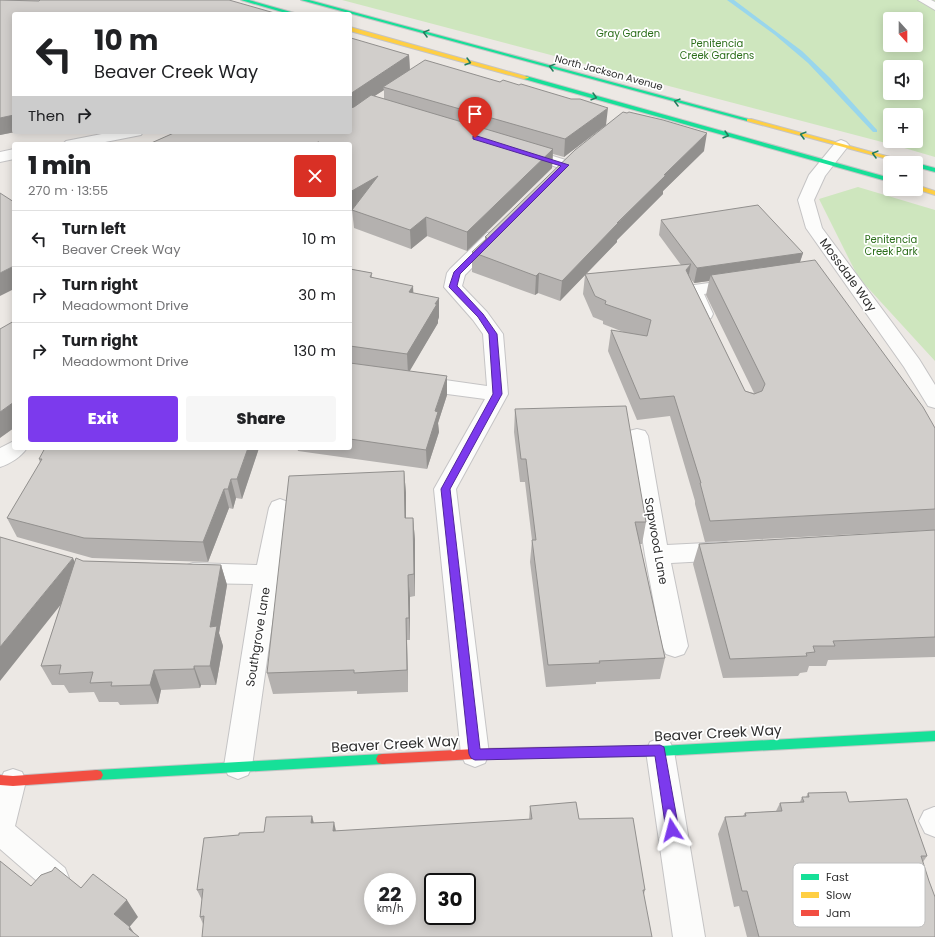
<!DOCTYPE html>
<meta charset="utf-8">
<style>
body{margin:0;font-family:Poppins,sans-serif;background:#f6f6f6;color:#202124;height:100vh;display:flex;flex-direction:column;font-size:15px;white-space:nowrap}
*{box-sizing:border-box;margin:0}
p{font-size:13px;color:#757577}
.icon{flex:none;width:22px;height:22px;fill:none;stroke:currentColor;stroke-width:2;stroke-linecap:round;stroke-linejoin:round}
.map{position:relative;flex:1;overflow:hidden}
.drawer{position:absolute;left:12px;top:142px;width:340px;height:308px;display:flex;flex-direction:column;background:#fff;border-radius:4px;box-shadow:0 2px 10px #0003}
.drawer>*{flex:none}
.top-card{position:absolute;left:12px;top:12px;width:340px;height:122px;border-radius:4px;box-shadow:0 2px 10px #0003;background:#fff;color:#202124;overflow:hidden}
.needle{width:26px;rotate:159deg}
.tools{position:absolute;left:883px;top:12px;display:grid;gap:8px}
.tools a{display:grid;place-items:center;width:40px;height:40px;border-radius:4px;background:#fff;box-shadow:0 2px 10px #0003;font-size:20px}
.speed{position:absolute;left:364px;top:873px;display:flex;gap:8px;font-size:20px;font-weight:700;text-align:center}
.speed>*{display:grid;place-content:center;width:52px;height:52px;border-radius:50%;background:#fff;box-shadow:0 2px 10px #0003;line-height:1}
.speed small{font-size:10px;font-weight:400}
.speed .limit{border:2px solid #111;border-radius:6px;background:#fff;color:#111}
.pin{position:absolute;display:grid;place-items:center;width:34px;height:34px;color:#fff;margin:-41px -17px;border-radius:50% 50% 50% 0;rotate:-45deg;box-shadow:0 0 4px #0007}
.pin .icon{rotate:45deg}
.me{position:absolute;width:44px;margin:-22px;rotate:351deg;stroke-linejoin:round;filter:drop-shadow(0 0 3px #0008)}
.turn{display:flex;align-items:center;gap:14px;height:84px;padding:0 16px;font-size:18px}
.turn .icon{width:52px;height:52px;stroke-width:2.5}
.turn b{display:block;font-size:28px;line-height:34px}
.then{display:flex;align-items:center;height:38px;padding:0 16px;background:#0003;gap:8px;font-size:15px}
.round{display:grid;place-items:center;flex:none;width:42px;height:42px;border-radius:4px;background:#f6f6f6}
.headline{display:flex;align-items:center;justify-content:space-between;height:68px;padding:0 16px}
h1{font-size:24px;font-weight:800;line-height:30px}
.cta{display:flex;gap:8px;margin-top:auto;padding:8px 16px}
.cta a{flex:1;height:46px;border-radius:4px;background:#7c3aed;color:#fff;font-size:16px;font-weight:800;line-height:46px;text-align:center}
.cta a+a{background:#f6f6f6;color:#202124}
ul{padding:0;list-style:none}
li{display:flex;align-items:center;gap:12px;height:56px;padding:0 16px;border-top:1px solid #e0e0e0}
li div{flex:1}
li b{display:block;font-size:15px}
li em{font-style:normal}
.map>svg:first-child{display:block}
</style>
<div class="map">
<svg width="935" height="937" viewBox="0 0 935 937">
<rect width="100%" height="100%" fill="#ece8e4"/>
<path fill="#cee6be" fill-rule="evenodd" d="M342,0H935V157L901,147ZM890,19H916V45H890ZM890,67H916V93H890ZM890,115H916V141H890Z
M858,187L935,210V361L858,277L819,199Z"/>
<g fill="none" stroke-linecap="round" stroke-linejoin="round">
<path fill="#99d6ec" fill-rule="evenodd" d="M727,0H734L802,51L830,78L877,130V132H873L808,63L775,35Z"/>
<defs>
<path id="lane" d="M918,0H931L935,2V10Z
M13,769L22,772L26,781L15,826L65,868L69,878L65,888L55,892L45,888L0,849V781L4,772Z"/>
<path id="street" d="M112,132H143L141,135L95,144H63L66,141Z
M841,140L846,142L849,145L825,176L814,200L822,228L919,359L935,385V408L928,406L904,367L806,228L798,200L809,175L836,142Z
M524,147L572,162L574,165L572,168L566,170L519,155L516,152L519,149Z
M14,149V159L0,162V152Z
M493,232L499,233L502,237L465,275L462,286L487,312L503,334L508,394L456,489L489,754L485,763L475,767L465,763L461,754L434,489L485,399L417,390L410,388L407,383L410,378L417,376L487,386L483,334L473,320L444,287L447,273L450,269L487,233Z
M738,279L744,280L747,284L744,288L704,294L713,314L711,318L704,320L697,318L684,290L687,286Z
M637,429L645,431L648,436L667,545L726,542L734,544L738,551L734,558L726,560L671,563L688,646L684,654L675,657L666,654L662,646L645,555L626,436L629,431Z
M14,441V448H27C21,457 10,464 0,467V448Z
M280,499L288,502L291,508L279,575L252,766L248,775L238,779L228,775L224,766L253,584L193,583L184,580L181,573L184,566L193,563L257,565L269,508L272,502Z
M660,738L670,742L674,751L705,937H673L646,751L650,742Z
M934,807H935V837L925,833L919,821L924,811Z"/>
<path id="fast" d="M241,0H249L298,14H289Z
M301,0H309L752,120L747,121Z
M526,76L890,178V182L524,79V77Z
M916,163L935,168V172L916,167Z
M935,731V741L660,756L572,757L568,756L566,752L568,748L572,747L660,746Z
M382,754L386,755L388,759L386,763L382,764L97,780L93,779L91,775L93,771L97,770Z"/>
<path id="slow" d="M350,27L528,77L529,78L524,79L350,31Z
M747,119H751L912,163H902L747,121Z
M916,185L935,191V195L916,189Z"/>
<path id="jam" d="M572,747L576,748L578,752L576,756L572,757L475,759L382,764L378,763L376,759L378,755L382,754L475,749Z
M97,770L101,771L103,775L101,779L97,780L13,786L0,785V775L13,776Z"/>
</defs>
<use href="#lane" stroke="#c5c4c5" stroke-width="2"/>
<use href="#street" stroke="#c5c4c5" stroke-width="2"/>
<use href="#fast" stroke="#c5c4c5" stroke-width="2"/>
<use href="#slow" stroke="#c5c4c5" stroke-width="2"/>
<use href="#jam" stroke="#c5c4c5" stroke-width="2"/>
<use href="#lane" fill="#fcfcfb" fill-rule="evenodd"/>
<use href="#street" fill="#fcfcfb" fill-rule="evenodd"/>
<use href="#fast" fill="#16e098" fill-rule="evenodd"/>
<use href="#slow" fill="#ffcf43" fill-rule="evenodd"/>
<use href="#jam" fill="#f24e42" fill-rule="evenodd"/>
</g>
<path fill="#b4b1af" fill-rule="evenodd" d="M0,0H229L14,14L15,132L0,135Z
M350,39L409,55L410,70L606,125L704,151L663,191V194L617,240V242L586,274L681,265L659,235L661,220L803,253L800,262L935,428V530L705,542L695,504V501L670,416L637,420L608,351L611,330L626,333L603,324V321L593,317L583,294L585,275L560,301L538,293L535,295L472,272V252L485,241V237L605,126L564,157L553,154L552,168L467,251L427,236L411,249L354,228L352,210L350,212ZM384,90V99L374,96ZM690,278L694,283L709,281L706,295L754,393L745,391Z
M350,269L372,273V277L413,293L439,298V317L438,320V323L409,371L447,376V395L438,423L439,432L427,469L298,451L297,448H350Z
M515,409L646,522L642,544H640L665,658L660,679L596,682V684L546,687L530,562L532,540L525,482H520L514,432Z
M259,448L242,499L236,498L233,509L229,508L208,562L92,558L17,537L7,518L40,463L39,459Z
M404,471L406,493V518H413L415,540V596L410,597V640H407L408,692L357,694V691L273,694L267,673Z
M935,530V658V657L828,660L826,666H809L807,672L800,673L798,676L723,678L693,564L699,544Z
M75,561H83L221,565L227,585L219,633L223,646L216,685H201L200,688L161,690L158,704L120,705L118,702H99L94,692L69,693L64,685H52L41,666Z
M808,793L849,802L927,856L923,862L935,937H747L739,906L734,907L718,834L725,817L743,816L745,813L776,811L780,803L800,802L802,797H806Z
M530,806L579,819L645,890L644,894L203,924L200,917L202,900L197,890L239,835L264,832L312,816L314,823L336,831L529,820Z"/>
<path fill="#92908e" d="M409,55L410,72L383,87L384,90L350,112V94Z
M608,108L606,125L564,157L565,139Z
M14,115V132H15L0,135V118Z
M707,133L704,151L663,191V194L617,240V242L560,301L562,281L664,175Z
M553,149L552,168L467,251V232Z
M378,176L352,210L350,212V192Z
M426,217L427,236L411,249L410,230Z
M803,253L798,268L711,275L709,281L694,283L697,268Z
M691,264L687,284L686,270Z
M14,266V289L0,296V273Z
M539,273L538,293L535,295L536,276Z
M413,286L414,305L409,292Z
M439,298V317L438,320V323L408,374L407,354L435,304Z
M447,376V395L438,423L439,432L427,469L426,450L435,411Z
M14,402V428L0,438V412Z
M248,448H259L242,499L237,479Z
M404,471L406,493V541L405,518Z
M231,479L236,498L233,509L228,489Z
M224,489L229,508L208,562L203,542Z
M413,518L415,540V596L414,574Z
M73,558L82,578L0,681V647Z
M221,565L227,585L219,633L223,646L216,685L210,666V627Z
M408,575L410,597V640L409,618Z
M406,618L407,640L408,692L407,670Z
M194,666L201,685L200,688L194,669Z
M154,670L161,690L158,704L150,685Z
M312,816L316,834L311,823Z
M334,822L338,840L333,831Z
M127,900L138,917L126,931L114,914Z
M130,927L137,937L129,929Z"/>
<path fill="#d1cecb" stroke="#92908e" fill-rule="evenodd" d="M0,0L39,1L40,0H229L278,14H14V115L0,118Z
M351,38L409,55L350,94V39Z
M425,60L500,82L503,80L519,85L521,84L571,99H580L608,108L565,139L383,87Z
M371,95L553,149L467,232L426,217L410,230L352,210L378,176L350,192V144H316L319,142L310,144H149L176,132H350V108L354,107Z
M623,112L627,113L629,112L663,120L707,133L664,175H666L617,223L619,222L562,281L539,273L536,276L472,252L487,238L485,237L575,150Z
M0,193L14,202V266L0,273Z
M758,205L803,253L697,268L661,220Z
M815,260L923,407L935,428V509L710,521L700,483H701L674,396L640,399L611,330L647,336L651,320L605,304L606,301L595,296L585,274L691,264L686,270L745,391L754,394L762,391L765,384L711,275Z
M350,269L372,273L370,277L413,286L409,292L439,298L435,304H437L407,354L350,346Z
M14,321V402L0,412V329Z
M350,363L447,376L435,411L438,412L426,450L350,439Z
M626,406L646,522H635L665,658L599,661L600,663L548,665L532,540H536L526,459H521L515,409Z
M45,448H248L237,479H231L228,489H224L203,542L84,538L7,518L42,459H39Z
M404,471L405,518H413L414,574L408,575L409,618H406L407,670L354,673V670L267,673L289,476Z
M935,530V637L833,641L835,646H813L815,652L806,653L807,656L730,659L699,544Z
M0,537L73,558L0,647Z
M76,558L83,561L221,565L210,627L217,626L210,666H194V669L154,670L150,685L111,686L112,682L90,683L93,672L59,674L61,665L41,666Z
M846,792L849,802L907,799L927,856H921L929,881L935,897V937H759L747,891H742L725,817L746,816L745,813L782,811L780,803L804,802L802,797H809L808,793Z
M576,802L579,819L633,818L645,890H643L652,937H202L204,916L200,917L203,889L197,890L204,838L239,835V833L264,832L266,817L312,816L311,823L334,822L333,831L532,819L530,806ZM373,882H407V916H373ZM433,882H467V916H433Z
M0,861L31,886L41,875L52,871L55,867L81,888L93,874L127,900L114,914L130,927L129,929L139,937H0Z"/>
<defs><path id="oneway-chevron" d="M-2-3.5L2.5 0L-2 3.5" fill="none" stroke-width="1.6" stroke-linecap="round" stroke-linejoin="round"/></defs>
<g stroke="#237e5e">
<use href="#oneway-chevron" transform="translate(426 33) rotate(-165)"/>
<use href="#oneway-chevron" transform="translate(468 62) rotate(16)"/>
<use href="#oneway-chevron" transform="translate(552 67) rotate(-165)"/>
<use href="#oneway-chevron" transform="translate(594 97) rotate(16)"/>
<use href="#oneway-chevron" transform="translate(677 102) rotate(-165)"/>
<use href="#oneway-chevron" transform="translate(726 135) rotate(16)"/>
<use href="#oneway-chevron" transform="translate(803 135) rotate(-165)"/>
<use href="#oneway-chevron" transform="translate(875 154) rotate(-165)"/>
</g>
<path fill="#7c3aed" stroke="#51269a" d="M473,136H477L569,165L460,274L457,286L483,314L497,334L502,394L450,489L480,749L660,745L664,747L679,830L677,834L672,836L668,834L666,830L655,756L475,760L471,758L469,754L441,489L493,394L489,334L478,317L449,287L454,272L561,166L473,139Z"/>
<g text-anchor="middle" stroke-width="3.5" stroke-linejoin="round" paint-order="stroke">
<g font-size="10" fill="#2c6e1b" stroke="#fff">
<text x="628" y="37">Gray Garden</text>
<text x="717" y="47">Penitencia<tspan x="717" dy="12">Creek Gardens</tspan></text>
<text x="891" y="243">Penitencia<tspan x="891" dy="12">Creek Park</tspan></text>
</g>
<g font-size="10" fill="#2e2e2e" stroke="#fff">
<text transform="translate(609 72) rotate(15)" y="4">North Jackson Avenue</text>
</g>
<g font-size="12" fill="#2e2e2e" stroke="#fff">
<text transform="translate(848 275) rotate(54)" y="4">Mossdale Way</text>
<text transform="translate(656 541) rotate(80)" y="4">Sapwood Lane</text>
<text transform="translate(258 637) rotate(-81)" y="4">Southgrove Lane</text>
</g>
<g font-size="14" fill="#2e2e2e" stroke="#fff">
<text transform="translate(718 733) rotate(-3)" y="5">Beaver Creek Way</text>
<text transform="translate(395 744) rotate(-3)" y="5">Beaver Creek Way</text>
</g>
</g>
<rect x="793" y="863" width="132" height="64" rx="6" fill="#fff" stroke="#c0c0c0" stroke-width="1"/>
<rect x="801" y="874" width="18" height="6" fill="#16e098"/>
<rect x="801" y="892" width="18" height="6" fill="#ffcf43"/>
<rect x="801" y="910" width="18" height="6" fill="#f24e42"/>
<g font-size="11" fill="#2e2e2e">
<text x="826" y="881">Fast</text>
<text x="826" y="899">Slow</text>
<text x="826" y="917">Jam</text>
</g>
</svg>
<div class="tools">
<a><svg class="needle" viewBox="-14 -14 28 28"><path d="M0-13l5 13h-10z" fill="#e53935"/><path d="M0 13l5-13h-10z" fill="#757577"/></svg></a>
<a><svg class="icon" aria-label="sound" viewBox="0 0 24 24"><path d="M4 9h4l5-4v14l-5-4H4zM17 9q2 3 0 6"/></svg></a>
<a>+</a>
<a>−</a>
</div>
<div class="speed"><div>22<small>km/h</small></div><div class="limit">30</div></div>
<div class="pin" style="left:475px;top:138px;background:#d93025"><svg class="icon" aria-label="arrive" viewBox="0 0 24 24"><path d="M6 21V4h12l-3 4 3 4H6"/></svg></div>
<svg class="me" style="left:672px;top:830px" viewBox="-20 -20 40 40"><path d="M0-17L14 15 0 8-14 15z" fill="#7c3aed" stroke="#fff" stroke-width="4"/></svg>
<div class="top-card">
<div class="turn"><svg class="icon" aria-label="left" viewBox="0 0 24 24"><path d="M17 20v-9H6M10 6l-5 5 5 5"/></svg><div><b>10 m</b>Beaver Creek Way</div></div>
<div class="then">Then<svg class="icon" aria-label="right" viewBox="0 0 24 24"><path d="M7 20v-9h11M14 6l5 5-5 5"/></svg></div>
</div>
<section class="drawer">
<div class="headline"><div><h1>1 min</h1><p>270 m · 13:55</p></div><a class="round" style="background:#d93025;color:#fff"><svg class="icon" aria-label="close" viewBox="0 0 24 24"><path d="M6 6l12 12M18 6L6 18"/></svg></a></div>
<ul>
<li><svg class="icon" aria-label="left" viewBox="0 0 24 24"><path d="M17 20v-9H6M10 6l-5 5 5 5"/></svg><div><b>Turn left</b><p>Beaver Creek Way</p></div><em>10 m</em></li>
<li><svg class="icon" aria-label="right" viewBox="0 0 24 24"><path d="M7 20v-9h11M14 6l5 5-5 5"/></svg><div><b>Turn right</b><p>Meadowmont Drive</p></div><em>30 m</em></li>
<li><svg class="icon" aria-label="right" viewBox="0 0 24 24"><path d="M7 20v-9h11M14 6l5 5-5 5"/></svg><div><b>Turn right</b><p>Meadowmont Drive</p></div><em>130 m</em></li>
</ul>
<div class="cta"><a>Exit</a><a>Share</a></div>
</section>
</div>
